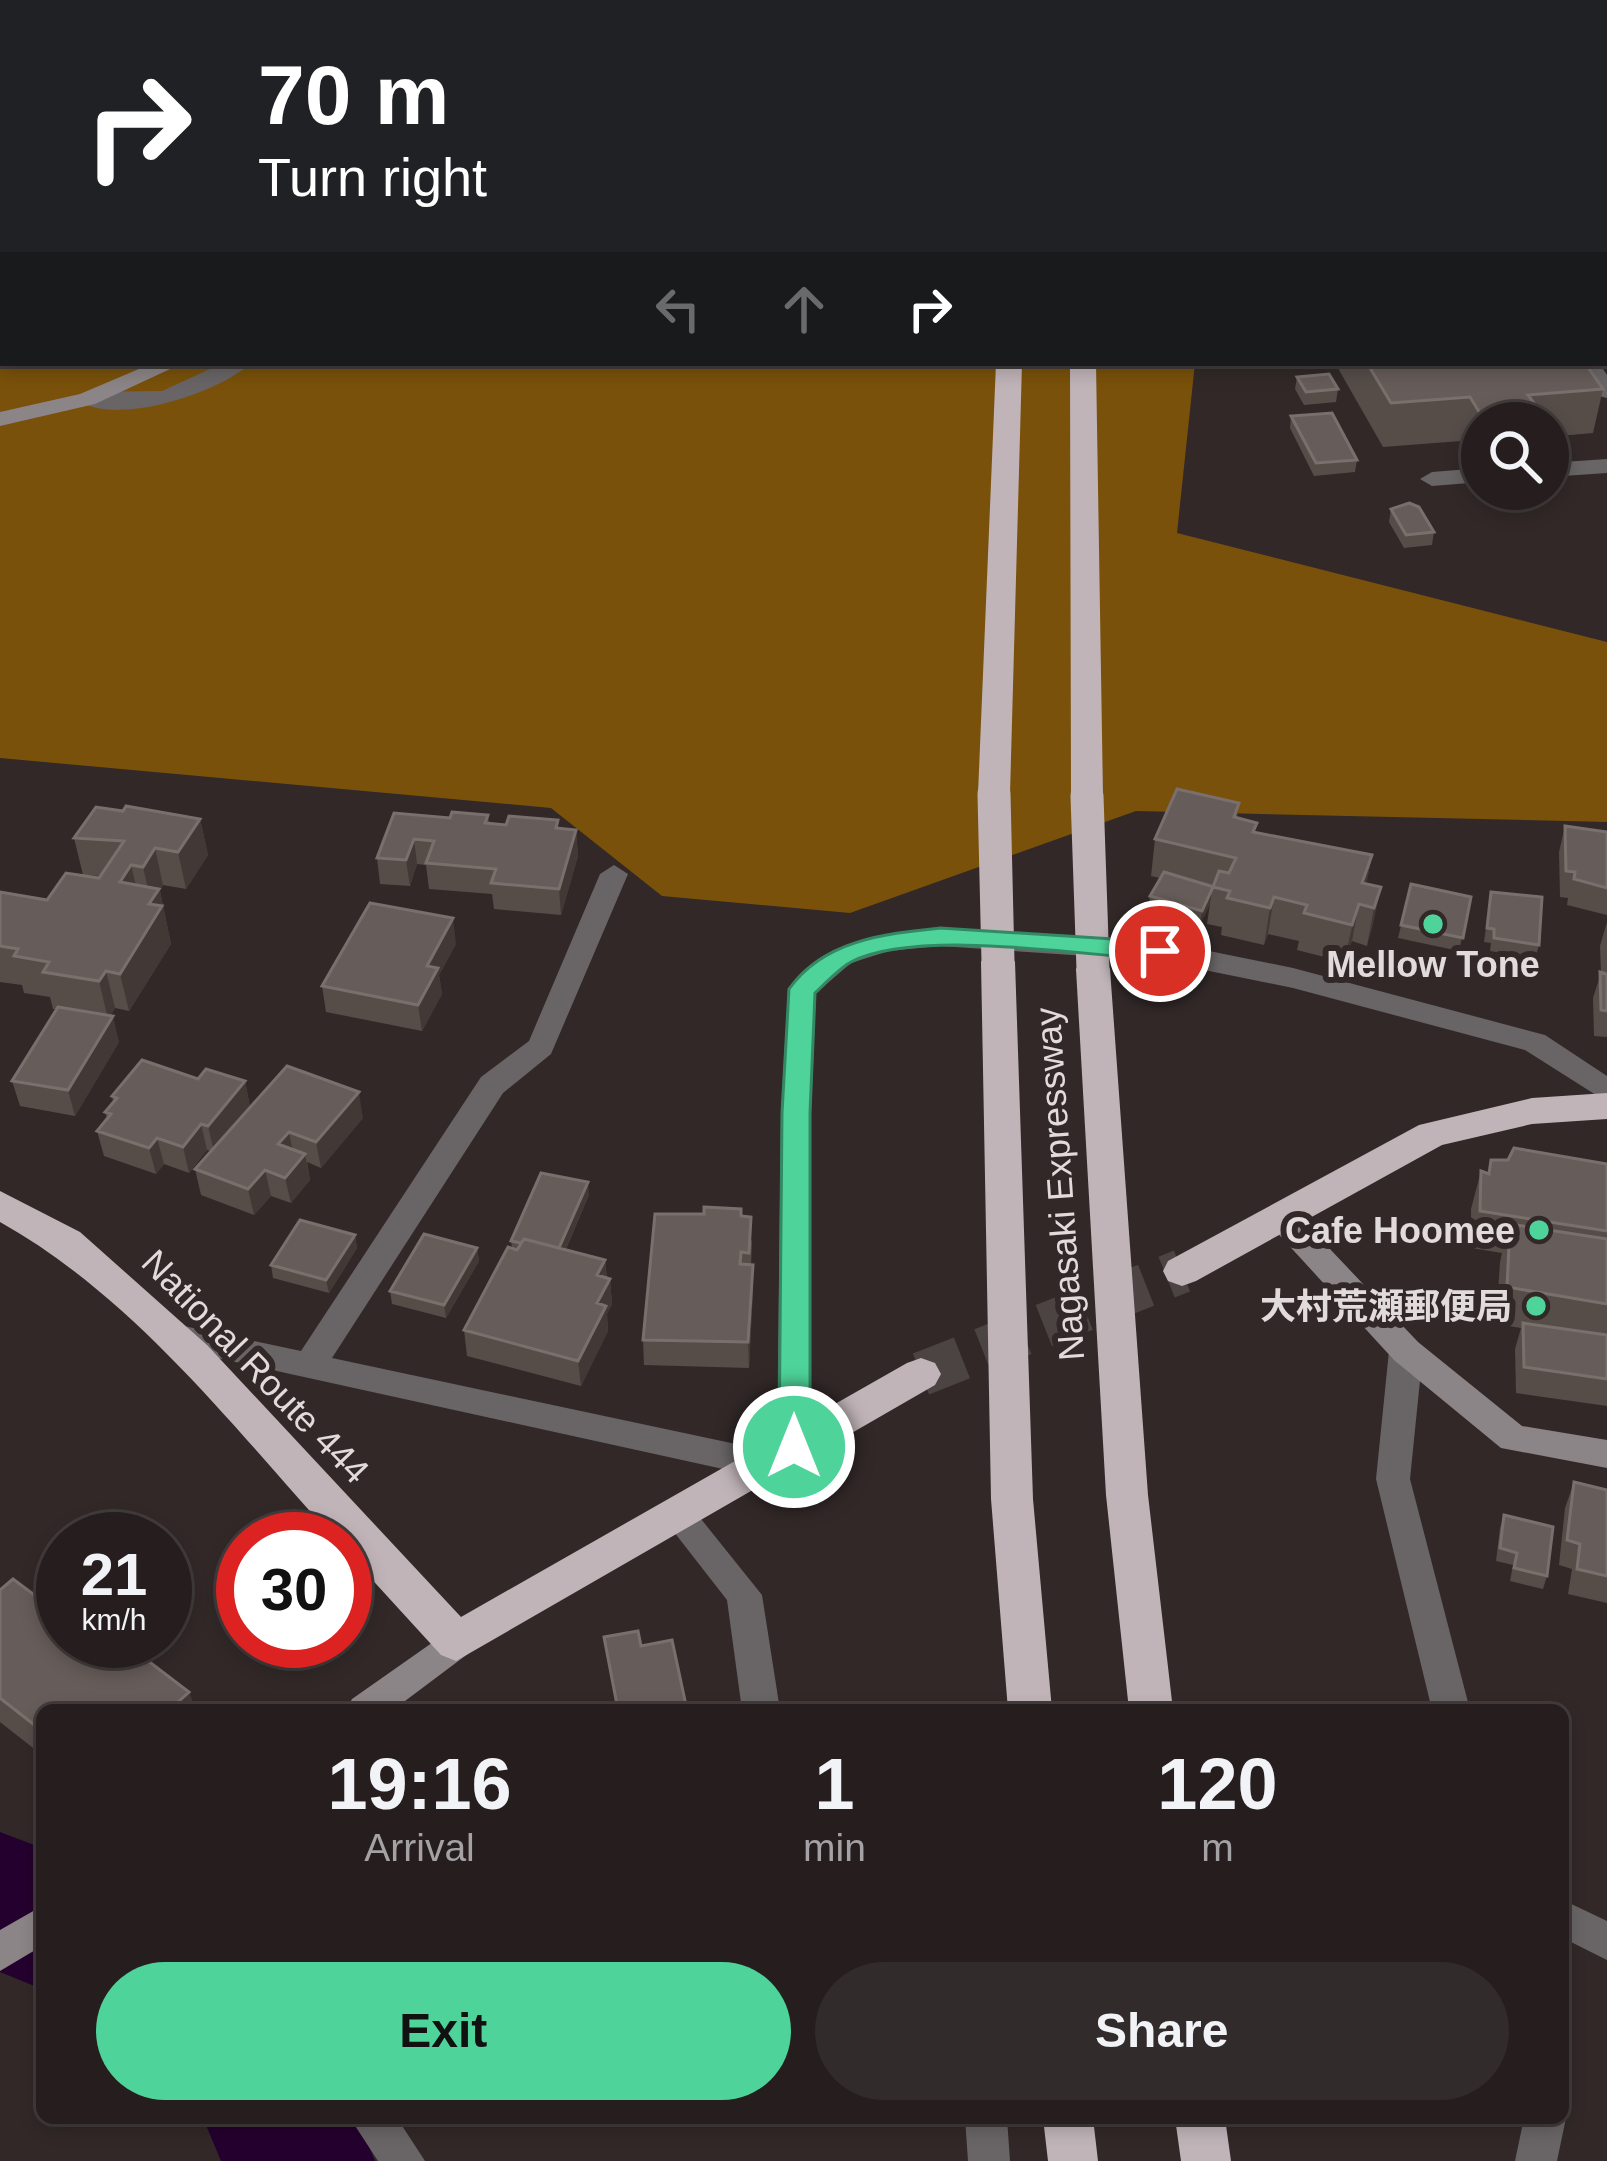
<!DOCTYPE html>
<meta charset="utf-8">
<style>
body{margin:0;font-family:Helvetica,"Noto Sans JP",sans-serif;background:#322b2b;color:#f1f3f6;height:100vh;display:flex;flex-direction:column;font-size:45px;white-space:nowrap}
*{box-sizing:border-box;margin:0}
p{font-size:39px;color:#a4a2a4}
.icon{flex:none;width:66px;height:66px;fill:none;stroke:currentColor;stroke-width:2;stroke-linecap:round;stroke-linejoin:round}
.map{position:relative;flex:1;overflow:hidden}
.panel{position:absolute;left:36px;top:1704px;width:1533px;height:420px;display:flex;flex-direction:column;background:#261e1e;border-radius:18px;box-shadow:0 6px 18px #0003,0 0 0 3px #423c3c}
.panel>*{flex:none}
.banner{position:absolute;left:0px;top:0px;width:1608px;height:366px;box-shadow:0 6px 18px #0003,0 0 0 3px #423c3c;background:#202124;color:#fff;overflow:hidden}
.buttons{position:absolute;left:1461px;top:402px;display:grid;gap:24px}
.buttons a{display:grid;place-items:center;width:108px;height:108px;border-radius:50%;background:#261e1e;box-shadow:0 6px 18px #0003,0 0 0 3px #423c3c;font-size:60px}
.speed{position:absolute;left:36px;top:1512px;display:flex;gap:24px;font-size:60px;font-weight:700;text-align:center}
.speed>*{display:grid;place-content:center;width:156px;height:156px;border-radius:50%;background:#261e1e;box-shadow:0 6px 18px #0003,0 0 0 3px #423c3c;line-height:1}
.speed small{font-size:30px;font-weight:400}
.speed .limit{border:18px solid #d22;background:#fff;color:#111}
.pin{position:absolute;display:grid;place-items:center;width:102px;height:102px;color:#fff;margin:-51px;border:6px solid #fff;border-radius:50%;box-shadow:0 3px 12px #0007}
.me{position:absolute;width:132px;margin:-66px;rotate:0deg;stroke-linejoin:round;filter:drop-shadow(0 0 9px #0008)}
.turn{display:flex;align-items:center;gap:42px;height:252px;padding:0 60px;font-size:54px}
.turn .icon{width:156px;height:156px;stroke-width:2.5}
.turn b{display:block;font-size:84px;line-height:102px}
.lanes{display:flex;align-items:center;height:114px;padding:0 60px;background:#0003;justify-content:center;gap:60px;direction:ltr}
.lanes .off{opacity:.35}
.eta{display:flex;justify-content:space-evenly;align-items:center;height:204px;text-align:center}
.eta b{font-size:72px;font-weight:800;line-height:84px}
.cta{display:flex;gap:24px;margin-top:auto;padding:24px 60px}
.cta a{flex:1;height:138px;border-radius:72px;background:#4ed39a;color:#111;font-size:48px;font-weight:800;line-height:138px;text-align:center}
.cta a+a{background:#322b2b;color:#f1f3f6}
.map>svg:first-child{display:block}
</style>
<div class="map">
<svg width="1607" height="2161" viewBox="0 0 1607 2161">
<rect width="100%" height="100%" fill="#322828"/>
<path fill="#79510a" d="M0,153L3,363H1195L1177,533L1607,642V822L1136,811L850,913L662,896L551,808L0,758Z"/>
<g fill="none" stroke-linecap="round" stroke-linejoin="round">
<path fill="#24002e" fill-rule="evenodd" d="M0,1832L42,1848V1989L0,1972Z
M203,2118H357L375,2161H221Z"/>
<path stroke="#4c4343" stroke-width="44" stroke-dasharray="44 22" stroke-linecap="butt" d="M921,1374L1182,1271"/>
<path fill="#696567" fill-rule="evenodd" d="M680,0H698V3H680Z
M223,363H251C219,393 113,428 76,399L87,392L162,391Z
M1577,363H1599L1607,375V398L1599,396Z
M1607,459V473L1548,477V463Z
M1482,468V482L1432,486L1420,479L1432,472Z
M677,1500L689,1504L762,1595L780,1710H742L727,1600L660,1514L665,1504Z
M1563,1900L1607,1921V1960L1563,1938Z
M350,2118H397L425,2161H378Z
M965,2118H1007L1010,2161H968Z"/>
<path fill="#696567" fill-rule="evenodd" d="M1212,0H1230V3H1212Z
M1538,0H1577L1579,3H1540Z
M1603,3H1607V13H1605Z
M0,92L3,93V105L0,104Z
M614,865L628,874L551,1054L503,1093L332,1358L764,1450L776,1454L781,1464L776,1474L764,1478L158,1345L154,1336L158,1327L170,1323L301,1351L481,1077L529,1041L600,874Z
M940,928L1160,941L1293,968L1545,1035L1607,1076V1102L1525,1050L1293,988L1160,961L940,946L889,951L851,963L816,993L811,1113V1447L806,1457L794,1461L782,1457L777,1447L781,1113L788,989C822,939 884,933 940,928Z
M1406,1338L1418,1342L1423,1351L1410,1479L1470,1710H1432L1376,1479L1389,1351L1394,1342Z
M1563,2111L1566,2118L1557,2161H1515L1524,2118H1563Z"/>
<path fill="#8c8588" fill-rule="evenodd" d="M1605,141H1607V153H1605Z
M153,363H183L95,404L0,426V412L80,394Z
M1283,1207L1294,1211L1418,1342L1522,1426L1607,1440V1468L1501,1448L1394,1360L1272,1227L1267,1219L1272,1211Z
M456,1626L469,1631L474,1642L469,1653L393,1710H346L352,1699Z
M42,1906V1946L0,1971V1930Z"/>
<path fill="#c0b4b9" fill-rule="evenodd" d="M1033,0H1055V3H1033Z
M1089,0H1111L1088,3Z
M996,363H1022L1010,794L994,804L978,794Z
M1070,363H1096L1103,796L1087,806L1071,796Z
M998,950L1010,954L1015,962L1033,1499L1052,1710H1008L991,1499L981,962L986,954Z
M1093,957L1105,961L1110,969L1148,1495L1173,1710H1129L1106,1495L1076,969L1081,961Z
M1607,1093V1119L1532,1124L1442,1145L1196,1281L1182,1286L1168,1281L1163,1271L1168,1261L1419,1125L1532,1098Z
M0,1191L80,1232L207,1345L461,1617L907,1363L921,1358L935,1363L941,1374L935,1385L456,1661L441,1655L345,1550V1539H335C233,1427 134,1297 0,1222Z
M1043,2118H1093L1098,2161H1048Z
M1175,2118H1225L1231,2161H1181Z"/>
<path stroke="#c0b4b9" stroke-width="33" d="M994,794L998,962
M1087,796L1093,969"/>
</g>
<path fill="#564d49" d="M1403,0H1469L1468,3H1403Z
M1607,168V309L1605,308V169Z
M1335,363H1585L1603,389L1593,433L1548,437V423H1482V458L1472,459L1461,441L1383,447Z
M1297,377L1338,389L1336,402L1304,405L1295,389Z
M1291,416L1357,460L1355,472L1314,476L1290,428Z
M1391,509L1434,532L1432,545L1404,548L1389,522Z
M1239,803L1237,818L1256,833L1372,855L1366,884L1381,887L1367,946L1352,941L1344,962L1297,950L1299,941L1268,934L1264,945L1221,935L1222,927L1207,924L1210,904L1200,924L1148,909L1150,896L1160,878L1151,876L1155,839Z
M123,811L200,819L208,855L186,889L163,885L160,891L171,944L129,1011L115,1008L110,1016L119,1042L75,1116L20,1106L12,1081L56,1009H53L50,997L24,993L22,985L0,982V892L47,900L99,878L101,876L83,875L74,838Z
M488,815L489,823L506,825L558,820V829L576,830L578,856L561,915L494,909L492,894L429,889L426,865L417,864L410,886L380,884L377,858L450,818Z
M1565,826L1607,832V915L1567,905L1568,898L1560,897L1559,852Z
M1411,884L1471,897L1459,951L1398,938Z
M1491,892L1539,945L1535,959L1490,951L1491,943L1484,942Z
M1607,922V1037L1594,1036L1593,998L1601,973L1600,946Z
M456,944L439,975L442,994L422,1031L326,1012L322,986Z
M198,1079L245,1081L250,1107L363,1118L321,1168L307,1162L310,1180L291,1203L271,1196L254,1215L201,1195L195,1169L211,1151L207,1150L189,1173L164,1164L156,1174L104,1156L97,1131L107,1119L105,1112L113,1102L112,1096Z
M1491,1160L1607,1164V1406L1516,1393L1515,1349L1521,1328L1496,1324L1500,1262L1502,1253L1471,1248V1209L1481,1171L1488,1174Z
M589,1195L566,1249L605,1260L607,1278L610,1279L612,1304L607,1314L608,1331L581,1386L467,1356L464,1330L512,1248L511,1241Z
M741,1216L752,1242L751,1265H753V1290L749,1368L644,1365L643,1340Z
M355,1235L357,1248L329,1293L273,1278L271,1265Z
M477,1248L479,1261L446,1318L392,1304L390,1291Z
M1574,1482L1607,1490V1603L1568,1594L1572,1569L1559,1565L1565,1508Z
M1504,1515L1547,1576L1543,1589L1510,1581L1513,1565L1496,1561L1500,1528Z
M0,1590L45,1603L189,1692L195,1710H42V1755L0,1722Z"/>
<path fill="#423835" d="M200,819L208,855L186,889L178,852Z
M576,830L578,856L561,915L559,889Z
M414,839L417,864L410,886L406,860Z
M155,848L163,885L160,891L171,944L129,1011L120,974L151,902L143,867Z
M1372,855L1365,892L1359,904L1352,941L1344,962L1362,883Z
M131,865L140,902L120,882Z
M1381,887L1373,925L1367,946L1374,908Z
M1212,891L1210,904L1200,924L1202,911Z
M1274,897L1268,934L1264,945L1270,908Z
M453,918L456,944L439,975L442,994L422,1031L418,1005L427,966Z
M106,971L115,1008L108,1019L99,981Z
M113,1016L119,1042L75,1116L68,1090Z
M245,1081L250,1107L214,1152L208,1126Z
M359,1092L363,1118L321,1168L316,1142Z
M201,1124L207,1150L189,1173L183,1147Z
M289,1132L294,1157L278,1144Z
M157,1138L164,1164L156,1174L149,1148Z
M305,1154L310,1180L291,1203L285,1178Z
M265,1170L271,1196L254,1215L248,1189Z
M588,1182L589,1195L559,1264L558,1251Z
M355,1235L357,1248L329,1293L326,1280Z
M477,1248L479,1261L446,1318L444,1305Z
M605,1260L607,1284L610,1279L612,1304L607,1314L608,1331L581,1386L578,1361L597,1303V1275Z
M753,1265V1290L749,1368L748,1342Z
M189,1692L195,1710H169Z"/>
<path fill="#665c59" stroke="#79706d" stroke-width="3" d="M1271,0H1320V3H1271Z
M1329,0H1382V3H1329Z
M1419,0H1465L1463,3H1436Z
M1506,0H1534L1552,3H1505Z
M1607,168V265L1605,262V169Z
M1367,363H1585L1603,389L1528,395L1539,410L1481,415L1470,397L1391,403Z
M1329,374L1338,389L1306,392L1297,377Z
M1332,413L1357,460L1316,463L1291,416Z
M1409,503L1419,507L1434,532L1406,535L1391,509Z
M1177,789L1239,803L1234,817L1257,823L1253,832L1372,855L1362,883L1381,887L1374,908L1359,904L1352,925L1304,913L1307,905L1274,897L1270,908L1227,898L1230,891L1213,887L1219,871L1229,873L1236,858L1155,839Z
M126,806L200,819L178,852L155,848L143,867L131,865L120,882L159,889L149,904L162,906L120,974L106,971L99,981L43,972L49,962L14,956L18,949L0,946V892L47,900L66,873L99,878L124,841L74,838L96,807L123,811Z
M452,812L488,815L485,823L506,825L509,816L558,820L556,828L576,830L559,889L491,883L496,869L426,863L434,841L414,839L406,860L377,858L394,813L450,818Z
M1565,826L1607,832V888L1574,879L1575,872L1566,871Z
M1164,872L1214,887H1213L1202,911L1150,896Z
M1411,884L1471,897L1463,938L1401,925Z
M1491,892L1542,897L1539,945L1494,938V929L1487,928Z
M370,903L453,918L427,966L438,968L418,1005L322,986Z
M1600,972L1607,974V1011L1601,1010Z
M58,1007L113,1016L68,1090L12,1081Z
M142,1060L198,1079L206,1069L245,1081L208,1126L201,1124L183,1147L157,1138L149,1148L97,1131L111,1114L105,1112L117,1098L112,1096Z
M287,1066L359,1092L316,1142L289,1132L278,1144L305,1154L285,1178L265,1170L248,1189L195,1169Z
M1514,1148L1607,1164V1231L1480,1211L1481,1171L1489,1174L1491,1160H1508Z
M541,1173L588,1182L559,1248L524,1239L521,1243L511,1241Z
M704,1207L741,1209V1216L751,1217L749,1253L741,1252L740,1264L753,1265L748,1342L643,1340L655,1214H704Z
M300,1220L355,1235L326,1280L271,1265Z
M1510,1224L1607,1239V1304L1507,1287Z
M424,1234L477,1248L444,1305L390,1291Z
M524,1239L605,1260L597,1275L610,1279L597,1303L606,1306L578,1361L464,1330L508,1247L517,1250Z
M1523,1323L1607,1335V1379L1524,1367Z
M1574,1482L1607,1490V1576L1577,1569L1580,1544L1567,1540Z
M1504,1515L1553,1527L1547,1576L1514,1568L1517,1553L1500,1548Z
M13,1579L45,1603L56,1591L63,1596V1641H122L189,1692L169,1710H42V1731L0,1698V1590Z
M638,1631L641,1646L672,1640L687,1710H618L604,1637Z"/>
<path fill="#4ed39a" stroke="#338964" stroke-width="3" d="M940,928L1160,942L1173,951L1160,960C1083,955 917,928 851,962C838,969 826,983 815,993L810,1113V1447L805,1455L794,1459L783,1455L779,1447L782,1113L789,989C824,940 884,934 940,928Z"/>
<g fill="#4ed39a" stroke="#322828" stroke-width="4.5">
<circle cx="1433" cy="924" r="12"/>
<circle cx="1539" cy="1230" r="12"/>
<circle cx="1536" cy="1306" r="12"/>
</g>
<g text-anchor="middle" stroke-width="12" stroke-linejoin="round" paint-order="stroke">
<g font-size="36" font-weight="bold" fill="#e2dbdb" stroke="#322828" text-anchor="end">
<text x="1433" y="977" text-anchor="middle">Mellow Tone</text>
<text x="1515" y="1243">Cafe Hoomee</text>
<text x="1512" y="1319">大村荒瀬郵便局</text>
</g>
<g font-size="36" fill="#e2dbdb" stroke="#322828">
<text transform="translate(1059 1184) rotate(-94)" y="13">Nagasaki Expressway</text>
<text transform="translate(256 1366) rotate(46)" y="13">National Route 444</text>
</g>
</g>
</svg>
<div class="buttons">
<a><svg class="icon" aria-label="search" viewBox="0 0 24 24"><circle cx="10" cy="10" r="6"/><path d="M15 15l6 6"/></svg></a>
</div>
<div class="speed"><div>21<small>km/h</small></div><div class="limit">30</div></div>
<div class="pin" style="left:1160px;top:951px;background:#d93025"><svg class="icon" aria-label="arrive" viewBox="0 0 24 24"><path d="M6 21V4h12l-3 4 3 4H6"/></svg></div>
<svg class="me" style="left:794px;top:1447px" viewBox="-20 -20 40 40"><circle r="17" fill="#4ed39a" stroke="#fff" stroke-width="3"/><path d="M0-11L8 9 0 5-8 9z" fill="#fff"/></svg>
<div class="banner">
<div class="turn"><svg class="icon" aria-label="right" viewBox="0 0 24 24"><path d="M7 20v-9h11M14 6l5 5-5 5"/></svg><div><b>70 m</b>Turn right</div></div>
<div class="lanes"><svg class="icon off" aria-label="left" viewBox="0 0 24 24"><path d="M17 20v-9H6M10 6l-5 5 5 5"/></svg><svg class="icon off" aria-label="ahead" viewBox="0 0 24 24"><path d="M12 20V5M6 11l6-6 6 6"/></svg><svg class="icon" aria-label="right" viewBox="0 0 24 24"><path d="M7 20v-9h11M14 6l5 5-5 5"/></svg></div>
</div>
<section class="panel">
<div class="eta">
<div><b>19:16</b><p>Arrival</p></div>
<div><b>1</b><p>min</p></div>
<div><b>120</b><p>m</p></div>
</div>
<div class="cta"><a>Exit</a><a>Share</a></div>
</section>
</div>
